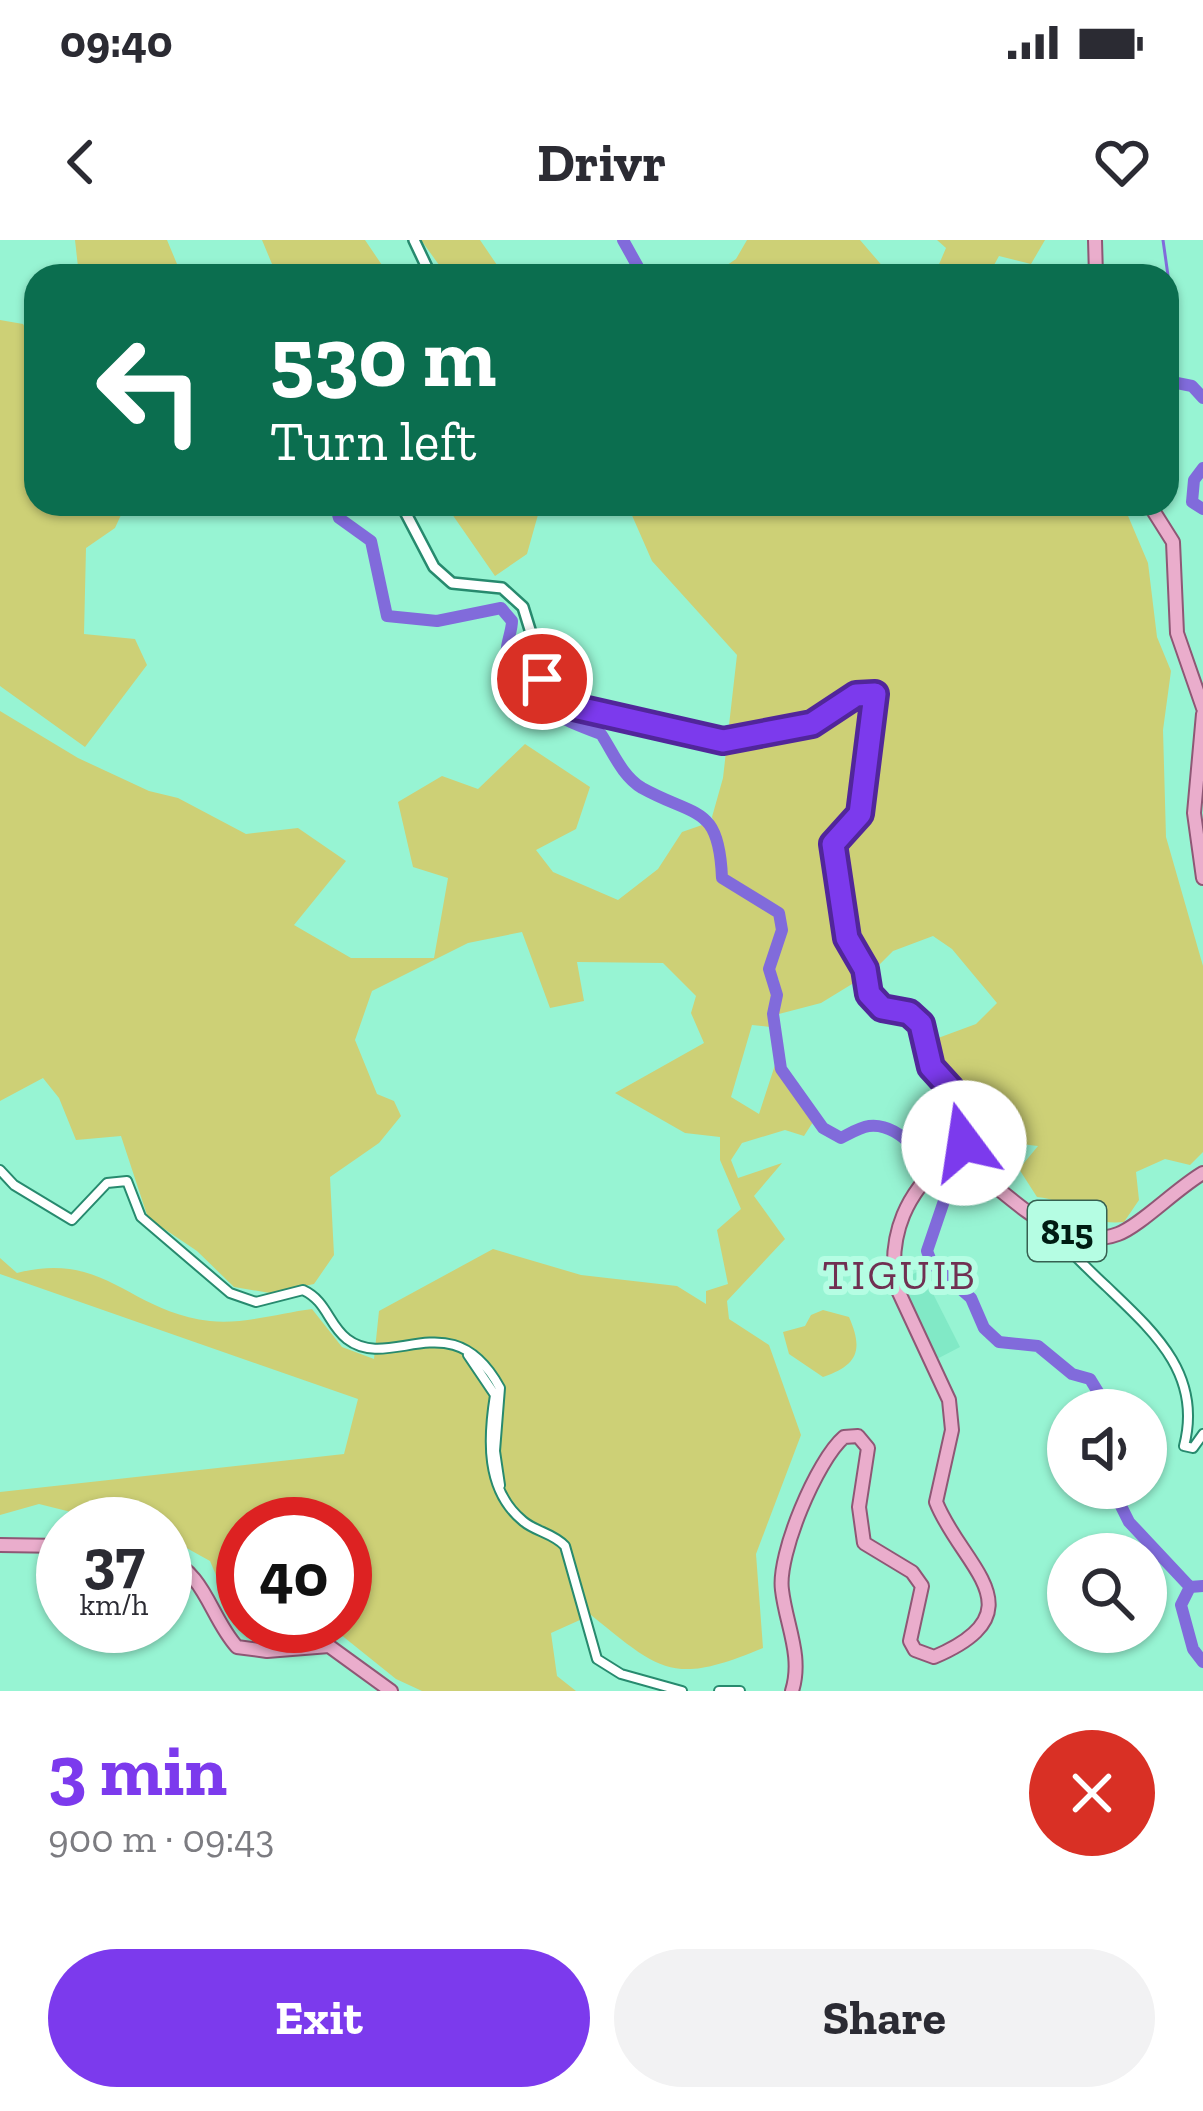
<!DOCTYPE html>
<meta charset="utf-8">
<style>
body{margin:0;font-family:"Zilla Slab",serif;background:#f2f2f3;color:#2b2b33;height:100vh;display:flex;flex-direction:column;font-size:45px;white-space:nowrap}
*{box-sizing:border-box;margin:0}
p{font-size:39px;color:#7c7c81}
.icon{flex:none;width:66px;height:66px;fill:none;stroke:currentColor;stroke-width:2;stroke-linecap:round;stroke-linejoin:round}
.map{position:relative;height:1451px;overflow:hidden}
.drawer{display:flex;flex-direction:column;background:#fff;flex:1}
.drawer>*{flex:none}
.banner{position:absolute;left:24px;top:24px;width:1155px;height:252px;border-radius:36px;box-shadow:0 3px 9px #0004;background:#0b6e4f;color:#fff;overflow:hidden}
.controls{position:absolute;left:1047px;top:1149px;display:grid;gap:24px}
.controls a{display:grid;place-items:center;width:120px;height:120px;border-radius:50%;background:#fff;box-shadow:0 3px 9px #0004;font-size:60px}
.speed{position:absolute;left:36px;top:1257px;display:flex;gap:24px;font-size:60px;font-weight:700;text-align:center}
.speed>*{display:grid;place-content:center;width:156px;height:156px;border-radius:50%;background:#fff;box-shadow:0 3px 9px #0004;line-height:1}
.speed small{font-size:30px;font-weight:400}
.speed .limit{border:18px solid #d22;background:#fff;color:#111}
.pin{position:absolute;display:grid;place-items:center;width:102px;height:102px;color:#fff;margin:-51px;border:6px solid #fff;border-radius:50%;box-shadow:0 3px 12px #0007}
.me{position:absolute;width:132px;margin:-66px;rotate:346deg;stroke-linejoin:round;filter:drop-shadow(0 0 9px #0008)}
.turn{display:flex;align-items:center;gap:42px;height:252px;padding:0 48px;font-size:54px}
.turn .icon{width:156px;height:156px;stroke-width:2.5}
.turn b{display:block;font-size:84px;line-height:102px}
.round{display:grid;place-items:center;flex:none;width:126px;height:126px;border-radius:63px;background:#f2f2f3}
.headline{display:flex;align-items:center;justify-content:space-between;height:204px;padding:0 48px}
h1{font-size:72px;font-weight:700;line-height:90px;color:#7c3aed}
.action{display:flex;gap:24px;margin-top:auto;padding:24px 48px}
.action a{flex:1;height:138px;border-radius:72px;background:#7c3aed;color:#fff;font-size:48px;font-weight:700;line-height:138px;text-align:center}
.action a+a{background:#f2f2f3;color:#2b2b33}
.status{display:flex;justify-content:space-between;align-items:center;height:84px;padding:0 60px;background:#fff;direction:ltr}
.status svg{height:33px;fill:currentColor}
header{display:flex;justify-content:space-between;align-items:center;height:156px;padding:0 48px;background:#fff;font-size:54px;font-weight:700}
.map>svg:first-child{display:block}
</style>
<div class="status"><b>09:40</b><svg viewBox="0 0 49 12"><path d="M0 12V9h3v3zM5 12V6h3v6zM10 12V3h3v9zM15 12V0h3v12zM26 1h20v11H26zM47 4h2v5h-2z"/></svg></div>
<header><svg class="icon" aria-label="back" viewBox="0 0 24 24"><path d="M15 5l-7 7 7 7"/></svg>Drivr<svg class="icon" aria-label="heart" viewBox="0 0 24 24"><path d="M12 20l-8-8c-3-5 5-10 8-4 3-6 11-1 8 4z"/></svg></header>
<div class="map">
<svg width="1203" height="1451" viewBox="0 0 1203 1451">
<rect width="100%" height="100%" fill="#97f4d3"/>
<path fill="#81e9c6" d="M921,1030L960,1107L935,1120L899,1041Z"/>
<path fill="#cdd076" d="M75,0H167L182,36H79Z
M262,0H365L386,31L381,36H277Z
M421,0H480L497,25L493,36H447Z
M747,0H860L891,36H711L736,19Z
M937,0H1045L1031,24L999,16L988,36H934L946,8Z
M0,80L23,84L36,106V264H126L115,288L86,308L84,394L135,399L147,425L85,507L0,446Z
M445,264H541L527,314L495,336Z
M627,264H1123L1148,323L1157,397L1171,431L1163,490L1166,597L1203,726V912L1190,925L1165,919L1136,932L1139,960L1124,982C1082,986 1073,960 1037,957L1019,929L1038,906L985,900L966,874L968,859L935,821L930,801L976,784L997,763L952,709L933,696L893,711L878,726L856,720L857,741L821,763L775,775L779,740L771,728L785,689L781,673L724,638V612L712,577L723,538L737,415L652,321Z
M0,471L78,518L149,551L178,558L246,594L298,588L346,621L294,685L351,718H434L448,638L413,627L398,562L442,536L478,549L525,504L590,547L576,589L536,610L553,632L618,660L658,629L682,592L705,584L716,602L719,638L775,675L778,684L765,729L773,756L770,787L752,785L731,857L759,874L775,825L813,882L804,896L785,890L742,903L731,920L738,938L782,923L754,956L785,999L727,1061L729,1079L769,1105L801,1195L756,1314L763,1408C674,1445 662,1433 591,1375L551,1393L557,1436L576,1451H422L396,1439L330,1386H345V1284H243V1386H309L239,1389L210,1321L165,1296V1284H119L39,1264L0,1275V1252L344,1214L358,1159L0,1034V1018L17,1033C105,1010 129,1072 210,1081C241,1085 280,1073 312,1069L342,1107L374,1119L379,1071L493,1009L581,1035L677,1046L706,1064V1051L728,1044L717,990L741,969L720,920V897L685,893L615,853L704,803L691,773L696,756L663,723L577,722L584,761L550,768L522,692L468,703L372,751L355,800L377,854L394,861L401,876L379,903L330,937L334,1015L314,1044L270,1053L234,1047L197,1011L148,978L121,896L76,900L59,858L43,838L0,861Z
M823,1070L849,1077C863,1109 859,1125 823,1137L789,1114L783,1092L805,1086L811,1075Z"/>
<g fill="none" stroke-linecap="round" stroke-linejoin="round">
<path stroke="#816bdb" stroke-width="3" d="M1163,0L1171,57L1167,79"/>
<path stroke="#816bdb" stroke-width="12" d="M623,0L643,36
M1167,141L1192,146L1203,158
M1203,228L1194,240L1192,262L1203,269
M335,264L339,278L371,301L387,376L437,381L501,368L512,381C512,393 504,407 507,418C518,463 564,480 601,494C613,512 622,536 642,548C696,578 719,564 722,638L779,673L782,690L769,729L777,755L773,774L781,829L823,888L841,898C849,894 860,887 869,886C904,882 935,930 945,958L927,1011L932,1024L971,1058L984,1088L999,1102L1038,1106L1072,1134L1090,1139L1109,1170
M1112,1248L1129,1282L1190,1347
M1203,1346L1190,1347L1181,1365L1193,1409L1203,1422"/>
<defs>
<path id="minor" d="M0,930L14,945L72,980L107,943L127,941L141,977L230,1053L256,1062L303,1050C327,1061 328,1084 347,1099C391,1133 452,1060 500,1148L495,1211L500,1245
M1043,987C1066,1005 1085,1027 1106,1046C1153,1091 1203,1134 1184,1206L1193,1208L1203,1194
M468,1115L495,1155C488,1198 485,1250 523,1281C536,1292 553,1293 565,1306L597,1419L621,1434L682,1451
M719,1451H740"/>
<path id="tertiary" d="M414,0L431,36
M401,264L434,327L452,343L502,348L523,367L552,461L723,501L812,484L856,455L875,454L859,574L833,604C836,654 842,682 863,726C869,738 867,751 874,763L909,773L921,784L931,827L951,849L957,877L969,892L964,903L938,911L944,920"/>
<path id="primary" d="M1095,0L1096,36
M1149,264L1173,302L1177,393L1203,468
M1203,474L1194,573L1203,638
M0,1305L63,1306
M165,1317C206,1334 210,1377 237,1407L267,1411L329,1406L391,1451
M792,1451C803,1416 786,1385 782,1350C777,1315 817,1220 844,1197L858,1196L868,1208L859,1267L864,1303L912,1332L922,1346L910,1401L915,1410L934,1417C1042,1371 961,1326 936,1262L952,1190L949,1160L895,1044C889,991 907,954 944,920C984,914 1044,1021 1118,994C1140,986 1177,948 1203,933"/>
</defs>
<use href="#minor" stroke="#278a6e" stroke-width="12"/>
<use href="#tertiary" stroke="#278a6e" stroke-width="14"/>
<use href="#primary" stroke="#8f5775" stroke-width="16"/>
<use href="#minor" stroke="#fff" stroke-width="8"/>
<use href="#tertiary" stroke="#fff" stroke-width="9"/>
<use href="#primary" stroke="#eaadcc" stroke-width="12"/>
</g>
<g fill="none" stroke-linecap="round" stroke-linejoin="round">
<defs>
<path id="route" d="M542,439L552,461L565,465L723,501L812,484L856,455L875,454L860,574L833,604L847,698L865,729L869,754L882,768L909,773L921,784L931,827L951,849L955,872L969,892L964,903"/>
</defs>
<use href="#route" stroke="#51269a" stroke-width="30"/>
<use href="#route" stroke="#7c3aed" stroke-width="21"/>
</g>
<g text-anchor="middle" stroke-width="12" stroke-linejoin="round" paint-order="stroke">
<rect fill="#b5fde3" stroke="#366051" stroke-width="3" x="1028" y="961" width="78" height="60" rx="9"/>
<g font-size="36" font-weight="bold" fill="#001c13">
<text x="1067" y="1004">815</text>
</g>
<g font-size="42" letter-spacing="3" fill="#703052" stroke="#b5fde3">
<text x="900" y="1049">TIGUIB</text>
</g>
</g>
</svg>
<div class="controls">
<a><svg class="icon" aria-label="sound" viewBox="0 0 24 24"><path d="M4 9h4l5-4v14l-5-4H4zM17 9q2 3 0 6"/></svg></a>
<a><svg class="icon" aria-label="search" viewBox="0 0 24 24"><circle cx="10" cy="10" r="6"/><path d="M15 15l6 6"/></svg></a>
</div>
<div class="speed"><div>37<small>km/h</small></div><div class="limit">40</div></div>
<div class="pin" style="left:542px;top:439px;background:#d93025"><svg class="icon" aria-label="arrive" viewBox="0 0 24 24"><path d="M6 21V4h12l-3 4 3 4H6"/></svg></div>
<svg class="me" style="left:964px;top:903px" viewBox="-20 -20 40 40"><circle r="19" fill="#fff"/><path d="M0-13L10 11 0 6-10 11z" fill="#7c3aed"/></svg>
<div class="banner">
<div class="turn"><svg class="icon" aria-label="left" viewBox="0 0 24 24"><path d="M17 20v-9H6M10 6l-5 5 5 5"/></svg><div><b>530 m</b>Turn left</div></div>
</div>
</div>
<section class="drawer">
<div class="headline"><div><h1>3 min</h1><p>900 m · 09:43</p></div><a class="round" style="background:#d93025;color:#fff"><svg class="icon" aria-label="close" viewBox="0 0 24 24"><path d="M6 6l12 12M18 6L6 18"/></svg></a></div>
<div class="action"><a>Exit</a><a>Share</a></div>
</section>
